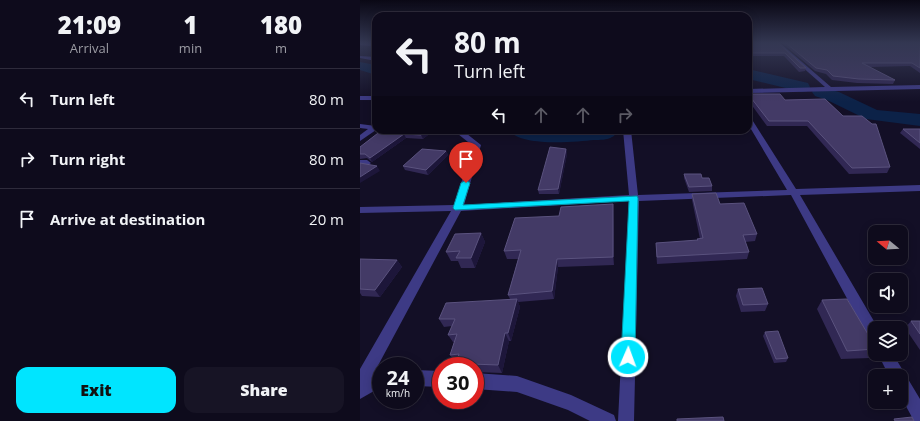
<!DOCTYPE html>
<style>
body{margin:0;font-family:"Open Sans",sans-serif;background:#171425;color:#f1f3f6;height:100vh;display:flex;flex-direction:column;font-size:15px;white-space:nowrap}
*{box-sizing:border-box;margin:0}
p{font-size:13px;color:#9b9ba3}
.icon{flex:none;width:22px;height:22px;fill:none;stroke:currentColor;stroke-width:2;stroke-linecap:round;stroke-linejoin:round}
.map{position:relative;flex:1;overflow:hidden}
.details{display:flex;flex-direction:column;background:#0e0b1c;width:360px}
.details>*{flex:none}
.guide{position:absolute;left:12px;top:12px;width:380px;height:122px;border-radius:12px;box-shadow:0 2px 10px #0003,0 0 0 1px #2e2b3b;background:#0e0b1c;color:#f1f3f6;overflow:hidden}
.needle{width:26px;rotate:288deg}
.tools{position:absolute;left:508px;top:225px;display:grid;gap:8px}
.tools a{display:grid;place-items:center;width:40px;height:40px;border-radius:8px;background:#0e0b1c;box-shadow:0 2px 10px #0003,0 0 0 1px #2e2b3b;font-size:20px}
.speed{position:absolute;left:12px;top:357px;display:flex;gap:8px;font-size:20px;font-weight:700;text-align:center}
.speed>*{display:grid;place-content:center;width:52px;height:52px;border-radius:50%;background:#0e0b1c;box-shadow:0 2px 10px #0003,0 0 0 1px #2e2b3b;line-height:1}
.speed small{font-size:10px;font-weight:400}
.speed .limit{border:6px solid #d22;background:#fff;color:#111}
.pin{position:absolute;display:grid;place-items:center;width:34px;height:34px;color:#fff;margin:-41px -17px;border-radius:50% 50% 50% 0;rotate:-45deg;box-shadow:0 0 4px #0007}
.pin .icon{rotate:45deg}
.me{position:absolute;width:44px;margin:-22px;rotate:2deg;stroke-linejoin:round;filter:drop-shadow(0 0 3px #0008)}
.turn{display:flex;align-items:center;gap:14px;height:84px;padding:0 16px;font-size:18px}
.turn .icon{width:52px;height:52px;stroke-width:2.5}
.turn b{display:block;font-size:28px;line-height:34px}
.lanes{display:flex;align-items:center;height:38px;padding:0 16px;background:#0003;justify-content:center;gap:20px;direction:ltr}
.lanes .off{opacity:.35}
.eta{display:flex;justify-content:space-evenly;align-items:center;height:68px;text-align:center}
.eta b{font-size:24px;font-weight:800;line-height:28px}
.button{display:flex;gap:8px;margin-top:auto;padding:8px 16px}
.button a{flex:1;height:46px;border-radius:12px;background:#00e5ff;color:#111;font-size:16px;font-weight:800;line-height:46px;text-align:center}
.button a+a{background:#171425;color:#f1f3f6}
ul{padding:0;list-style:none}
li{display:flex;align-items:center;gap:12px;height:60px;padding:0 16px;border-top:1px solid #2e2b3b}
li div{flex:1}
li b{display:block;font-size:15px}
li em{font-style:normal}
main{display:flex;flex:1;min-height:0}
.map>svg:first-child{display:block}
</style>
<main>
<section class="details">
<div class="eta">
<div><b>21:09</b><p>Arrival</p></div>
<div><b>1</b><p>min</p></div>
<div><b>180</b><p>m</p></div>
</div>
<ul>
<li><svg class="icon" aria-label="left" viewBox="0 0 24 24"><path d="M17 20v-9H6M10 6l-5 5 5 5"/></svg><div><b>Turn left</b></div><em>80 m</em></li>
<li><svg class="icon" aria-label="right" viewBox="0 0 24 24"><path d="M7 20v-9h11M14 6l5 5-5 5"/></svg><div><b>Turn right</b></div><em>80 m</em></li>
<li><svg class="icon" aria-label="arrive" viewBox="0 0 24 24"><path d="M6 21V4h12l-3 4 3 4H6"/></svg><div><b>Arrive at destination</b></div><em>20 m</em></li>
</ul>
<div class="button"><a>Exit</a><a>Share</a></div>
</section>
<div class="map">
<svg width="560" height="421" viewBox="0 0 560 421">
<rect width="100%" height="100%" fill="#130f26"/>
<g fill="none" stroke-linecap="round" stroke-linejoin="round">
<path fill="#0c2248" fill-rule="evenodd" d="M0,62L16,65V75L0,70Z
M388,69L448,83L450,87L448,91L442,92L388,79Z
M461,87L479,92L517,110L560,114V126L506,119L467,100L455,96L452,92L455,88Z
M149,130H258C257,132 255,136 252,137C248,140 239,140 234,140C215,142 160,147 149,130Z"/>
<path fill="#3d3a85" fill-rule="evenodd" d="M0,43H16L10,46L0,45Z
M415,43H420L471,87L560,85V89L388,93V89L465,87Z
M0,56L16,57V61L0,58Z
M0,96H16V100H0Z
M388,116L391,118L436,189L560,185V191L440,195L518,328H515V342L510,341L431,195L279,201L274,421H258L269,201L101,211L14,373L21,370V387L0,399V369L91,211L0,213V207L94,205L113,146L93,130H102L121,145L104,205L269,195L263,130H271L278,195L427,190L388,124Z
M0,124L16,126V130L0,141V135L8,129L0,128Z
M0,160H7L11,163L7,166H0Z
M518,354H533L560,399V421H554L541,397V376H529Z
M55,370L81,371V387L55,386Z
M115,373L157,376L211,395L254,415L256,421H230L208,410L157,392L115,389Z"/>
</g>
<path fill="#312854" d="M388,43H418L446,68L445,71L439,72L424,56H392L388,53Z
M422,43H560V73L550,66L509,67L535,80L533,84L497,83L472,80L466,74L455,71Z
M388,94L425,100L530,167L527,173L489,174L447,126H407L388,100Z
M543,129H560V149L540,133Z
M22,130H74L63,139L46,138L12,162L7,158L0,159V147Z
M206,149L207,154L199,194H179L178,190Z
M86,151L88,155L68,175L45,170L43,166Z
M324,174L342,178L352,186V191L329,192L324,178Z
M332,194L360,204L397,234L395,241L385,242L389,252L387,259L297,264L296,249V243L337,241V239H340L332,200Z
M253,204L254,265L198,267L194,299L158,302L160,307L151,341H149L142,373L115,372V366H95L96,362H95L90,355L94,342H93L88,335L92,326L84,327L79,319L150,299L148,295L158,259H147L144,251L199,216Z
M121,233L125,242L115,268H101L98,261H91L86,252Z
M0,259L37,260L42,267L20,297L2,296L0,293Z
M378,289L408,304L405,311L381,312L376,296Z
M462,300L515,346V351L510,358L481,359L457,309Z
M551,321H560V350L545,328Z
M405,332L428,358L426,362L414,363L403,336Z"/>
<path fill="#1d163a" d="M67,130H74L63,139L61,135Z
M44,134L46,138L12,162L10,158Z
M206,149L207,154L199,194L198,189Z
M86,151L88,155L68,175L66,170Z
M17,166L20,171L0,183V177Z
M253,204V212L254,265L253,257Z
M121,233L125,242L115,268L111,258Z
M197,259L198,267L194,299L192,291Z
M37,260L42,267L20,297L15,290Z
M157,299L160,307L151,341L148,333Z
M145,333L149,341L142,373L138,365Z"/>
<path fill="#433a66" stroke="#5a527e" d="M388,43H418L446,68H440L425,53H392L388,49Z
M426,43H560V68L552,63H502L535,80L499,79L473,76L467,70L456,68Z
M388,94H420L425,100L465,99L483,116H502L512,124H516L530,167L492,168L448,121H409Z
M543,129H560V143Z
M22,130H67L61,135L44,134L10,158L5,154H0V147Z
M190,147L206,149L198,189L178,190Z
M62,149L86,151L66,170L43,166Z
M0,163L17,166L0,177Z
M324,174H341L342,178H349L352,186L329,187Z
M356,193L360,204L384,203L397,234L383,235L389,252L297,257L296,243L338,240L337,239L343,238L332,194Z
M253,204V257L197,259L192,291L148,295L161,250L144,251L155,218L199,216L201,207Z
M121,233L111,258H96L100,251L86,252L95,234Z
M0,259L37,260L15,290L0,289Z
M402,288L408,304L383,305L378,289Z
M157,299L148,333H145L138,365L111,364L110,366H95L99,354L90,355L97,334L88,335L95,319H79L86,303Z
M487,299L515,346V349L487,351L462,300Z
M551,321H560V334Z
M418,331L428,358L416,359L405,332Z
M363,417L364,421H317V419Z
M552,417L554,421H535L534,419Z"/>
<linearGradient id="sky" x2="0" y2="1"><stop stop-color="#0a0815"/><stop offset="0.42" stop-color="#333752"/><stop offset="1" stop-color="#333752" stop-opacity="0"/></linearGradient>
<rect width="560" height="102" fill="url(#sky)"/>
<path fill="#00e5ff" stroke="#0095a6" d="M106,180L110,183L103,205L277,196L278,198L275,357L273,362L268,364L263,362L261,357L269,201L95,210L93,208L101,183Z"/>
</svg>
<div class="tools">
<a><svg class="needle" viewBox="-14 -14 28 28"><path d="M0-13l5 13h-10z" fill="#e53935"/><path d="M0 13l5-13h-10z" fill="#9b9ba3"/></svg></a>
<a><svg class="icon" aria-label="sound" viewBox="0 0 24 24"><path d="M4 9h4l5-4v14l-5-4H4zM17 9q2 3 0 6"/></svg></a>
<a><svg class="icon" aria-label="layers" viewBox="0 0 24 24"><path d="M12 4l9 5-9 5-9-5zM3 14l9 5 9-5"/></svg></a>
<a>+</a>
</div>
<div class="speed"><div>24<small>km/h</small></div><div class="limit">30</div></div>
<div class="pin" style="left:106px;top:183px;background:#d93025"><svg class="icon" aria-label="arrive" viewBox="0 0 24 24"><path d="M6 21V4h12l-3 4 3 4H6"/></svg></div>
<svg class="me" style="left:268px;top:357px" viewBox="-20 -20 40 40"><circle r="17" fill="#00e5ff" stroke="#fff" stroke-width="3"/><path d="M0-11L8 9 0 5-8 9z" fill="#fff"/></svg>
<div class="guide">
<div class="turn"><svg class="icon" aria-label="left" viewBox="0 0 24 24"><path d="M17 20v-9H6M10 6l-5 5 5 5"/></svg><div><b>80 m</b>Turn left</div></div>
<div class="lanes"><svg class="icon" aria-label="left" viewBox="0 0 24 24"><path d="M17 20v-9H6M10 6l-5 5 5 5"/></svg><svg class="icon off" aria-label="ahead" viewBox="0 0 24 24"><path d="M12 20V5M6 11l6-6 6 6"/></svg><svg class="icon off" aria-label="ahead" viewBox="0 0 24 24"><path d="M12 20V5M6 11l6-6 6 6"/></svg><svg class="icon off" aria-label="right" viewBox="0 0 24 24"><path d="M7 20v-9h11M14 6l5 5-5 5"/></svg></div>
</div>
</div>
</main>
